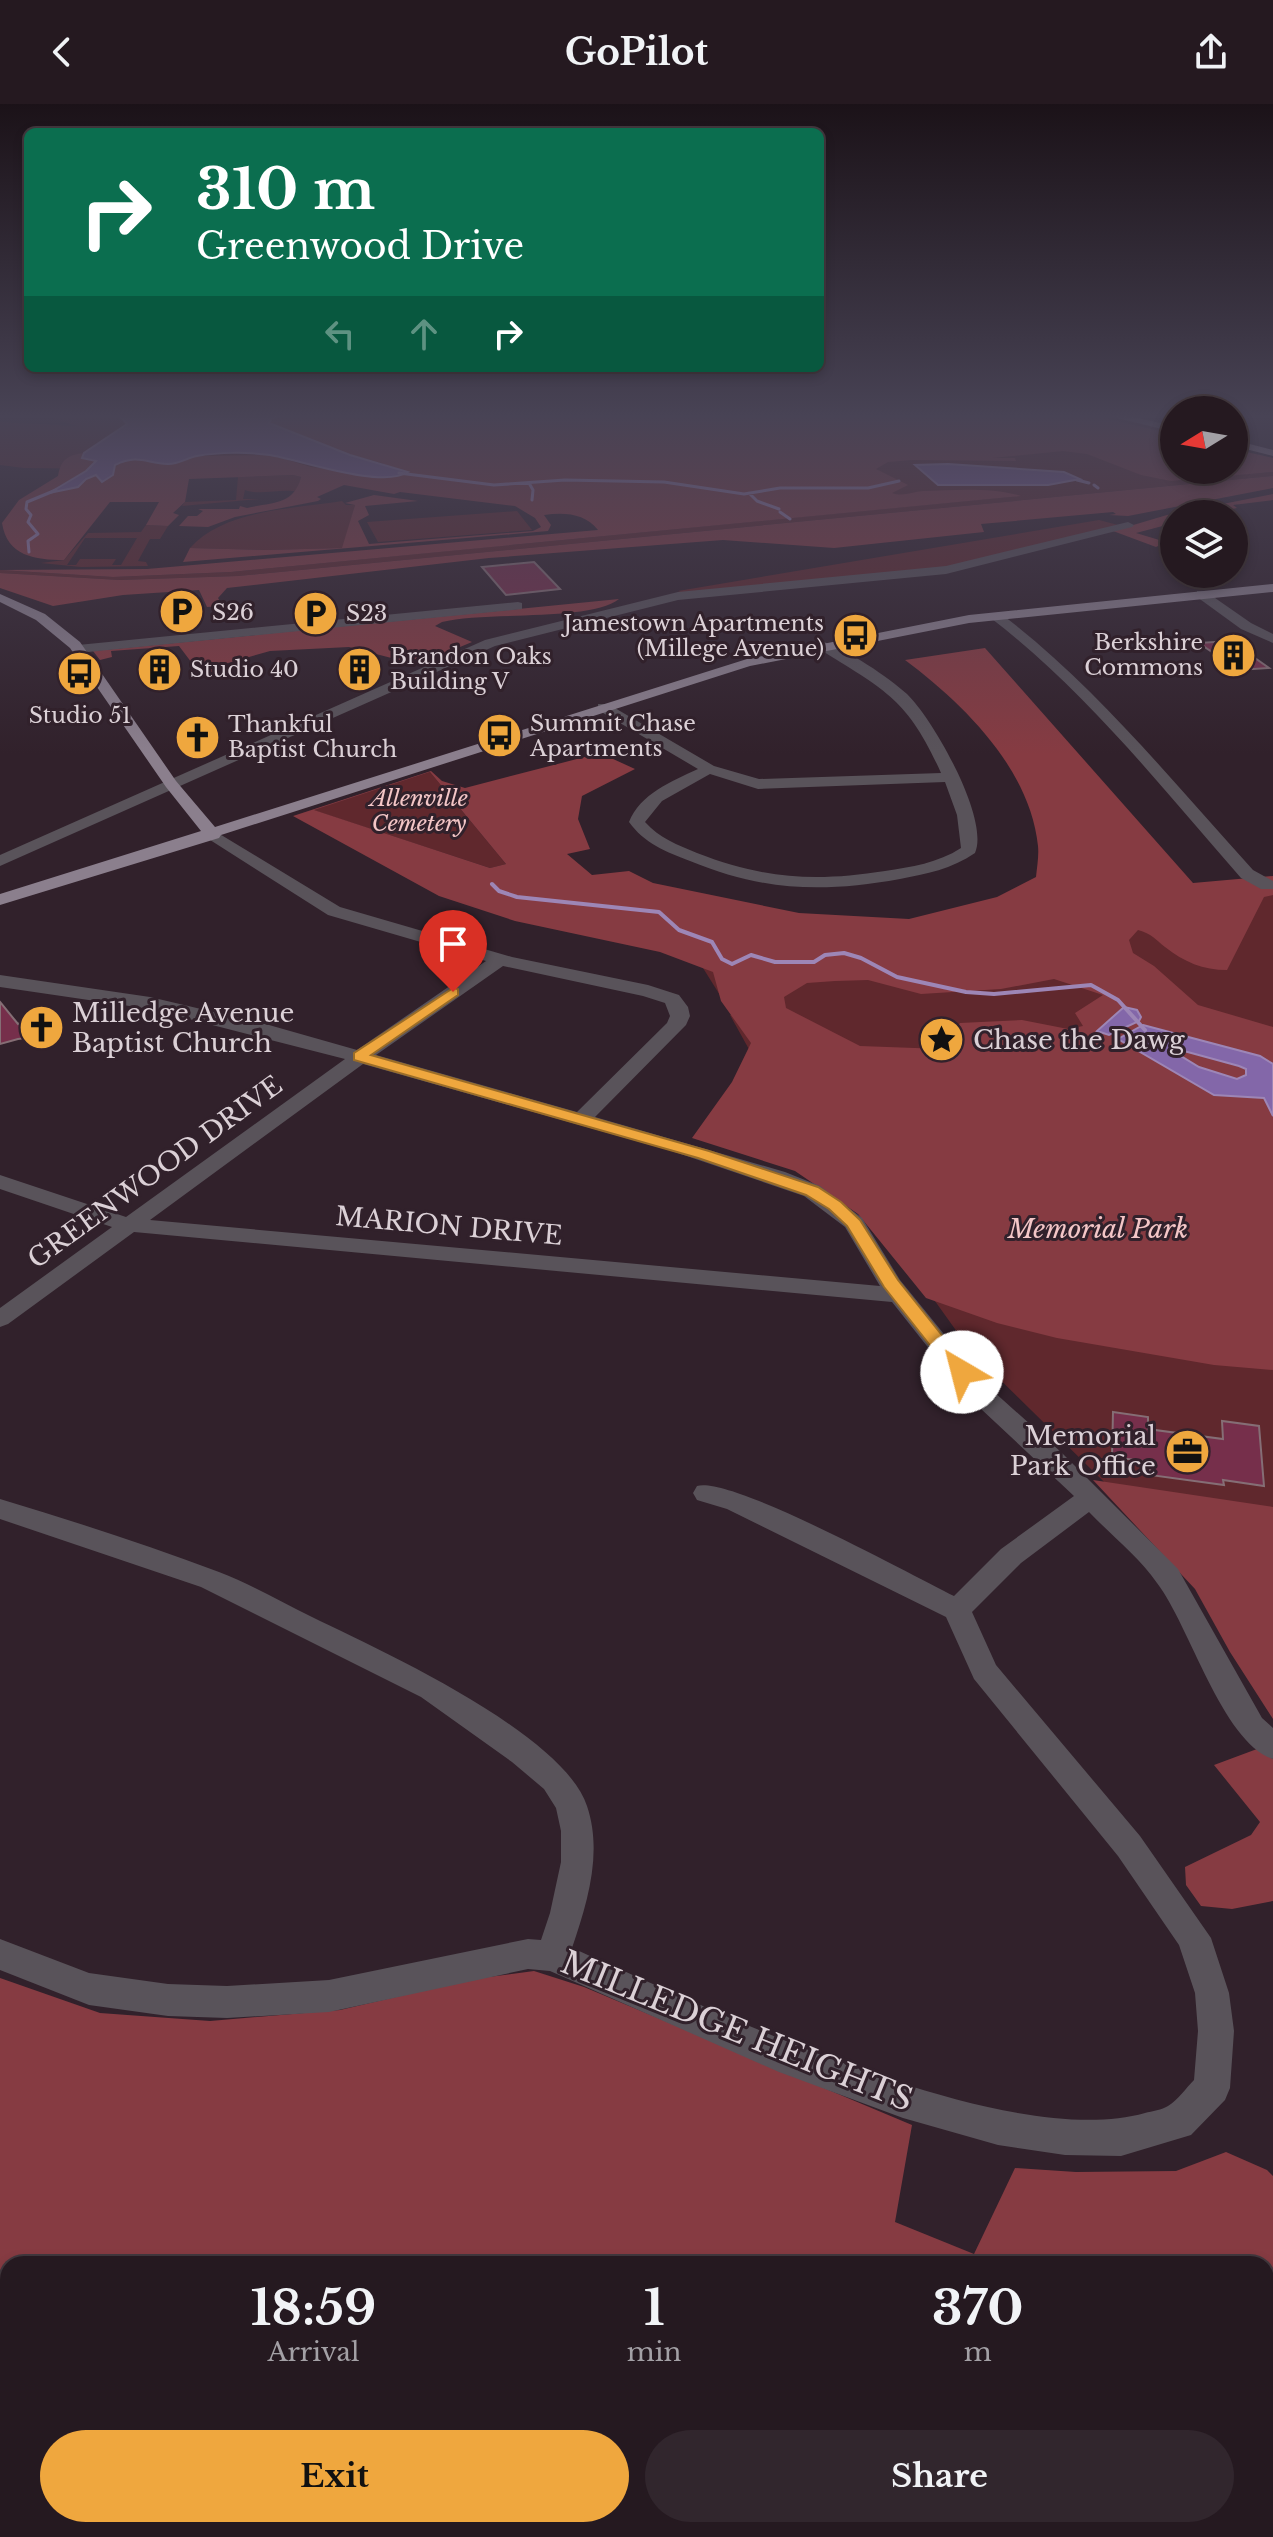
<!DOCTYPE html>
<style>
body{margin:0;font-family:"Libre Baskerville",serif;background:#31262d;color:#f1f3f6;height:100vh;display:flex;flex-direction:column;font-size:30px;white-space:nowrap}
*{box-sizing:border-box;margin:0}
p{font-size:26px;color:#a3a0a5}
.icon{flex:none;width:44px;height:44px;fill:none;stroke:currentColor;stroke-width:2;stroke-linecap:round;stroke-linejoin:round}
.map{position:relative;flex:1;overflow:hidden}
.details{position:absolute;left:0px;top:2152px;width:1274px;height:282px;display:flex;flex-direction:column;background:#251920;border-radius:24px 24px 0 0;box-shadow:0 4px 12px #0003,0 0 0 2px #42383e}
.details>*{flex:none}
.guide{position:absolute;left:24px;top:24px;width:800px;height:244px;border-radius:12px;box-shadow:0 4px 12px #0003,0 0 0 2px #42383e;background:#0b6e4f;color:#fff;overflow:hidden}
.needle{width:52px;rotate:259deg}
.fabs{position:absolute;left:1160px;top:292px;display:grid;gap:16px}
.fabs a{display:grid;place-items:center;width:88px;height:88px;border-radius:50%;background:#251920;box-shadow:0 4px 12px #0003,0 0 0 2px #42383e;font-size:40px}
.pin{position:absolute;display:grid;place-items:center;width:68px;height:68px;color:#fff;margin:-82px -34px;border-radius:50% 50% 50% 0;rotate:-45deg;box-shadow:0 0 8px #0007}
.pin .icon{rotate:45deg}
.me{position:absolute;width:88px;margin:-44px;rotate:323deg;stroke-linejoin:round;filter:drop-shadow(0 0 6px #0008)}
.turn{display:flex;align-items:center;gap:28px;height:168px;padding:0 40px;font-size:36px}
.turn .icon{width:104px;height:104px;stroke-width:2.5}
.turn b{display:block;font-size:56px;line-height:68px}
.lanes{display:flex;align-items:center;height:76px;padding:0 40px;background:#0003;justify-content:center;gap:40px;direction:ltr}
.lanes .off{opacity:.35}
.eta{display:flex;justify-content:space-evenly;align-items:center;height:136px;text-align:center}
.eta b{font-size:48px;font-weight:700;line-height:56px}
.button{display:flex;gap:16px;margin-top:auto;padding:16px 40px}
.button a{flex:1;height:92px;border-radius:48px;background:#efa73e;color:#111;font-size:32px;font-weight:700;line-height:92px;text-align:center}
.button a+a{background:#31262d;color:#f1f3f6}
header{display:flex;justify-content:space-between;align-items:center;height:104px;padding:0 40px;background:#251920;font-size:36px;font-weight:700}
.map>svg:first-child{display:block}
</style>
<header><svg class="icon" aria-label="back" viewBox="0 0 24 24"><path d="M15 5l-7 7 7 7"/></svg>GoPilot<svg class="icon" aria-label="share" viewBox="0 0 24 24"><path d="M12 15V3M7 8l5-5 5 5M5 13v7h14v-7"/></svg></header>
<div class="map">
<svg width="1273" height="2433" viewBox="0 0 1273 2433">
<rect width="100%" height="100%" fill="#31212b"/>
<path fill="#60282d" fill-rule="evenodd" d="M39,309H1094L1174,326V330L1082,309H1068L1174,366L1273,365L1167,376L1273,368V372L238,472L120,476L0,469V466L113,473L231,468L1018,392L587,401L317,367L24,364L0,361V318L76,322Z
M293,371L301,373L297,388C282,384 260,392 245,386L243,395H259L182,402L185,398L236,396L238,373Z
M342,397L346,401H355L343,444L268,446L190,444C225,405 294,405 342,397Z
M517,407L532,426L378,438L367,418Z
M1099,416L1118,421L948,463L683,489L678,487Z
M146,421L168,422L160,435H150L138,457L146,458L148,462L81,463L41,459L64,456L88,429L141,428ZM85,434H137L121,461H112L116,455H80L76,461H67Z
M430,668L506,760L490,764L313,706Z
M1273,777V1604L1208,1494L1157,1430L970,1246L882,1123L761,967L730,911L751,912L723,896L703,864Z"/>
<path fill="#863b42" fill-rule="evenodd" d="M295,309H1082L1174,330V366H1234V345L1273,354V368L1171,377L1141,371L1087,350L1063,347L992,354H1015L1016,357L912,356L888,358L876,365L908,381L892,389C903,393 912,388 923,387C954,386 992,383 1021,392L231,468L113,473L0,466L147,465L598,426C585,409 564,408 544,411L551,421L548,427L183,458L190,444L268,446L342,444L355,401L345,399L374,391L418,397L365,402L369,411L358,417L369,440L533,427L541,423L535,414L515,402L400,388L394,390L344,381L317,393L321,395L318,397L235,413L208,423L179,422L188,412H197L203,407L198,405H239L240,402L247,404C273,398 294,401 301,373L293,371L189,375L185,398L173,409L179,411L168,422L146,421L159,398H110L64,456C35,456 7,452 2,419L19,396L58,372C61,355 68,351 84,349L82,353L97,357L86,367L59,382L78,383L86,375L97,371L102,378C113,363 129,346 149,357L201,352L271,351L311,363L394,373L382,359L350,351L268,319L272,314Z
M1273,372V384L1128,412L1109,411L1116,410L1113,408L981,420L984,428L834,444L723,436L489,454L227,484L218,494L223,502L207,503L199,486L123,491L53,502L0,484V469L120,476L238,472Z
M1273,390V396L1233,401L1237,404L1208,410H1174V419L1136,429L1166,438L1156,443L1113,427L1167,411Z
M619,495C591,518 484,507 442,518L435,522L472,538L441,551L403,557L349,543L270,547L221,561L216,568L201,571L179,542L111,547L112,553L100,556L93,547Z
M985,544L1193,779L1273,772V791L1264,793L1227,866C1203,866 1184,858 1165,843C1155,835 1152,830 1138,826L1129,836L1133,849L1154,862L1198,901L1273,923V1266L1214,1261L1057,1234L997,1219L926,1194L858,1110L795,1067L692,1034L732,978L751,939L721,897L713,868L660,848L515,817L439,792L293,712L431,667L442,677L465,684L600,649L635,665L582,692L578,715L590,745L567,750L592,771L629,767L653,779L799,809L909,815L997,793L1036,773C1037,763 1039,752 1038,742C1030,665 964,600 905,556ZM430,668L506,760L490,764L314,706ZM1054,875L1103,891L1075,909L1083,922L1068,925L1022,916L960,919L942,945L860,942L786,904L784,893L807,879L835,877L868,876L921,890L1001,885Z
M1093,1376L1273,1403V1615L1230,1548L1195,1485Z
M1257,1645L1273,1655V1797L1232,1805L1201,1802L1186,1781L1185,1763L1251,1731L1260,1718L1214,1661Z
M534,1867L584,1883L912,2021L895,2118L974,2150L1015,2064L1076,2068L1176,2067L1226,2048L1267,2066L1273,2072V2433H583L580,2426H1266V2160H8V2328L0,2326V1874L100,1909L210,1917L340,1906L473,1875Z"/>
<path fill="#8367a9" stroke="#9d86b6" stroke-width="2" fill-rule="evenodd" d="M117,309H295L272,314L269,319L350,351L408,368C382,385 300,356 270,351C248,348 219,348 197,352C186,354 180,360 168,360C145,359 139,350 115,361L113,371L102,378L96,371L86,375L78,383L49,389L86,367L96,357L82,354L84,349L127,320Z
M948,360L1064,368L1080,375L1048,381H938L915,361Z
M1124,903L1137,906L1141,913L1139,917L1109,931L1097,927Z
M1143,921L1260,952L1273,960V1012L1264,994L1214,991L1118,935ZM1184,947L1239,962L1246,965V971L1237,975L1199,963L1181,952L1180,948Z"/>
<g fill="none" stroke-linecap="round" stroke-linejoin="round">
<path stroke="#9d86b6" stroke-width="3" d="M399,369L494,381L565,376L664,378L744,390L780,384H868L899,377
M1077,376L1089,379
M529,379L533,386L532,396
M1094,381L1098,384
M749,389L757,397L779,405
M780,408L790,415
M29,448L28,437L38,430L28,418L31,411L26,405L27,398L56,386"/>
<path stroke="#9d86b6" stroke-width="4" d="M492,780L499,787L517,793L659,808L679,826L712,838L722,855L732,860L751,851L775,858H814L825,851L844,849L861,854L897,873L966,888L994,890L1091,881L1118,896L1145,926"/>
</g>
<path fill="#762f4b" stroke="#856e75" stroke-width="2" d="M534,458L560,485L506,491L482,463Z
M1229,537L1245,547L1269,564L1238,566L1199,539Z
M0,898L18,920L47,911L61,928L35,936L33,933L18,935L0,940Z
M1113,1308L1148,1313V1325L1223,1335L1222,1317L1259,1322L1264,1382L1223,1376L1224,1381L1150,1371V1358L1112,1353Z"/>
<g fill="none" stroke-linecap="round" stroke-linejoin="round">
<path fill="#59535a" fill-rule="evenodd" d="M1128,418L1134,421L1132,423L946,470L678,496L495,542L0,762V751L485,536L678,488L946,462Z
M1197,487H1205L1251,519L1273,530V539L1241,525L1197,493Z
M518,498L522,499V505L78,549L71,545L78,541Z
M992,509H1000C1096,582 1172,677 1253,766L1273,777V785H1261L1241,774C1162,684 1087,588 992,515Z
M824,538C848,546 888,573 907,590C933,615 990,715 975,749C952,765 926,770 900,775C822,789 763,787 690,757C666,748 644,739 629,718C640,690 672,677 698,665L598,606V600H608L714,662L759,675L941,669C908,595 885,586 819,545L817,542ZM710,670L758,685L945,678L957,711L961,744C938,759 911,763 885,767C815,778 764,775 697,749C678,741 659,734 645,718L662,697Z
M213,726L340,803L512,853L648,881L679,891L688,903L690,912L686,921L595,1013L785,1068L820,1082L862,1114L900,1176L983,1278L1061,1348L1178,1465L1262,1614L1273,1624V1655C1222,1638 1190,1522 1157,1479C1139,1453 1111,1431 1089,1408L1021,1459L972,1508L996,1561L1140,1732L1211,1834L1229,1889L1234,1927L1230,1984L1225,1996L1191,2031L1121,2052L1065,2051L998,2041L903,2014L779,1968L550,1867L528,1865L329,1908L227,1914L168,1912L89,1901L0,1866V1835L89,1869L168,1880L227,1882L329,1876L528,1835L541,1836L550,1809L561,1758V1727L556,1704L544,1685L512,1658L421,1593L201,1483L0,1415V1395C73,1417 148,1441 219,1468C251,1480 281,1498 312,1513C380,1546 563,1629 587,1702C603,1749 587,1800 572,1844C708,1903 1002,2049 1145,2009C1152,2007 1162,2006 1168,2002C1178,1996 1186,1984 1194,1976L1198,1927L1195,1889L1179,1841L1118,1752L974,1575L946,1513L727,1405L697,1396L693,1389L697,1382C732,1372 911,1471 954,1492L1001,1445L1074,1392L965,1290L892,1198L134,1128L8,1220L0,1223V1204L112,1123L0,1085V1071L126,1113L345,955L150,905L0,883V871L150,893L269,921L357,946L486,857L328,811L207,734V728ZM503,862L643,892L665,899L670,912L667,919L577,1008L376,951ZM363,960L672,1047L804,1092L845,1123L880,1182L150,1116Z"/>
<path fill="#8b7f8d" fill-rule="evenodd" d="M1273,480V488L969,519L750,562L221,731L219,734L0,801V790L201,727L166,683L70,544L36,516L0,498V490L45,510L80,538L176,677L215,723L747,555L969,511Z"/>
<path fill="#9f90a1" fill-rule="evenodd" d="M1097,309H1115L1174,322V328Z
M1234,336L1273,346V352L1234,342Z"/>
</g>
<linearGradient id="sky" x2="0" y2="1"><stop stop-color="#1b1218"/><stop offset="0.48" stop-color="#484355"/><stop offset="1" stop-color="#484355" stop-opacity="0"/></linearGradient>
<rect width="1273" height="650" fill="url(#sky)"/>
<path fill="#efa73e" stroke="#9b6d28" stroke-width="2" d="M453,884L458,885V891L371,951L709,1047L818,1083L841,1098L860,1116L898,1176L968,1264L971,1268L968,1273H955L884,1183L847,1122L829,1105L806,1091L698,1054L354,956V949Z"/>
<defs>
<symbol id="parking-disc" viewBox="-11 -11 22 22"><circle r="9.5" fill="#efa73e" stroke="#31212b"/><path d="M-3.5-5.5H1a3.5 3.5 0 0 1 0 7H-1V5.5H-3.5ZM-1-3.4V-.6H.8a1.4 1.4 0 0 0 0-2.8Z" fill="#111"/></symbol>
<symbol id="bus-disc" viewBox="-11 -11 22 22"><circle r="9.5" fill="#efa73e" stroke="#31212b"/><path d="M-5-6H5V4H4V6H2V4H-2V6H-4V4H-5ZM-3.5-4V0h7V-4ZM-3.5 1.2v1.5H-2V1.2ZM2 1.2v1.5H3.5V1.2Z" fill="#111"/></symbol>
<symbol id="building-disc" viewBox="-11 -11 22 22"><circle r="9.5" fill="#efa73e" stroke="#31212b"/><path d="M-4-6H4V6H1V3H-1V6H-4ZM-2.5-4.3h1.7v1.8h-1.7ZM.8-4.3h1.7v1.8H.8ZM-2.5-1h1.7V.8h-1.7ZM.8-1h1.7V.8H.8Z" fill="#111"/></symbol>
<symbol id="church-disc" viewBox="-11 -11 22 22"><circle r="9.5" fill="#efa73e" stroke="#31212b"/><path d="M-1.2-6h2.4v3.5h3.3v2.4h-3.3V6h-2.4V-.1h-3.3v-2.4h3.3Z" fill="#111"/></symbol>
<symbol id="sight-disc" viewBox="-11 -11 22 22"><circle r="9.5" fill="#efa73e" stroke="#31212b"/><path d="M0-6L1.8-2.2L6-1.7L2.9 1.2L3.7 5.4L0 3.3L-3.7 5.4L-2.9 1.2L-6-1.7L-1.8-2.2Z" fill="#111"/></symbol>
<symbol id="office-disc" viewBox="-11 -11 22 22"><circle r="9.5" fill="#efa73e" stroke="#31212b"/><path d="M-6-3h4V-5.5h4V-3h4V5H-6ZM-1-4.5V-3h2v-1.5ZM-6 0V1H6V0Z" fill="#111"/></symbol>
</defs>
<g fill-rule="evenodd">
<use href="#parking-disc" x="156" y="482" width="51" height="51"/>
<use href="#parking-disc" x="290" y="484" width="51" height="51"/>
<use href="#bus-disc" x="830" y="506" width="51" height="51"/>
<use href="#building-disc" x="1208" y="526" width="51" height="51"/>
<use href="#building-disc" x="134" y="540" width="51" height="51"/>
<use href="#building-disc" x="334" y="540" width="51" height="51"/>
<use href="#bus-disc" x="54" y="544" width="51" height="51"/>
<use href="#bus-disc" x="474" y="606" width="51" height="51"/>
<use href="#church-disc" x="172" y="608" width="51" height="51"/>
<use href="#church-disc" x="16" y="898" width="51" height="51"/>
<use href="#sight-disc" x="916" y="910" width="51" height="51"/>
<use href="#office-disc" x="1162" y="1322" width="51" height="51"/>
</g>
<g text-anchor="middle" stroke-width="6" stroke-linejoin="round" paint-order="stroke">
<g font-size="22" fill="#dbd0d6" stroke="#31212b" text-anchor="start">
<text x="212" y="516">S26</text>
<text x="346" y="517">S23</text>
<text x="824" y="527" text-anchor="end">Jamestown Apartments<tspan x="824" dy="25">(Millege Avenue)</tspan></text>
<text x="1203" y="546" text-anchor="end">Berkshire<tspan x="1203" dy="25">Commons</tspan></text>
<text x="390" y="560">Brandon Oaks<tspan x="390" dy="25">Building V</tspan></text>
<text x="190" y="573">Studio 40</text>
<text x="80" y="619" text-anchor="middle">Studio 51</text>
<text x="530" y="627">Summit Chase<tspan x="530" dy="25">Apartments</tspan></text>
<text x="228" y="628">Thankful<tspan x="228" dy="25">Baptist Church</tspan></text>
</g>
<g font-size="22" font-style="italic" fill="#f4c6c7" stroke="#31212b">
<text x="419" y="702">Allenville<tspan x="419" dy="25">Cemetery</tspan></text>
</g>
<g font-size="26" fill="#dbd0d6" stroke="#31212b" text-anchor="start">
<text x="72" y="918">Milledge Avenue<tspan x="72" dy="30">Baptist Church</tspan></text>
<text x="973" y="945">Chase the Dawg</text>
<text x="1156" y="1341" text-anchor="end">Memorial<tspan x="1156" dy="30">Park Office</tspan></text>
</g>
<g font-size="26" fill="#dbd0d6" stroke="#31212b">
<text transform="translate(155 1068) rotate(-36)" y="9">GREENWOOD DRIVE</text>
<text transform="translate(449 1122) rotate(5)" y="9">MARION DRIVE</text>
</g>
<g font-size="26" font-style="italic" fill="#f4c6c7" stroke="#31212b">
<text x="1098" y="1134">Memorial Park</text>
</g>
<g font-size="32" fill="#dbd0d6" stroke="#31212b">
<text transform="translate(737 1927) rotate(22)" y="11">MILLEDGE HEIGHTS</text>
</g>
</g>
</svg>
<div class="fabs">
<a><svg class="needle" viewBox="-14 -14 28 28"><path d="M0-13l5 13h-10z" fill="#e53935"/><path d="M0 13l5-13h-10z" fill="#a3a0a5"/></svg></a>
<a><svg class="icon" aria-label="layers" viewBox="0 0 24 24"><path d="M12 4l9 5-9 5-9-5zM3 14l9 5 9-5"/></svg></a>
</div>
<div class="pin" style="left:453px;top:888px;background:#d93025"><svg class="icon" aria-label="arrive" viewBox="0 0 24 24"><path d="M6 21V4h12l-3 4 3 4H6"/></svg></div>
<svg class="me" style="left:962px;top:1268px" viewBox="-20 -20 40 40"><circle r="19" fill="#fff"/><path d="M0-13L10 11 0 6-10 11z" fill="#efa73e"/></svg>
<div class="guide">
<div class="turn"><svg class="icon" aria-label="right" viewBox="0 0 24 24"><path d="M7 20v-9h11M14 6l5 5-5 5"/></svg><div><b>310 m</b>Greenwood Drive</div></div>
<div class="lanes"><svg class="icon off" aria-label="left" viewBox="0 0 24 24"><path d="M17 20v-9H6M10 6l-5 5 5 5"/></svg><svg class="icon off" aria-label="ahead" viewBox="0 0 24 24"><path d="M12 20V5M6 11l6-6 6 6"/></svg><svg class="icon" aria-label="right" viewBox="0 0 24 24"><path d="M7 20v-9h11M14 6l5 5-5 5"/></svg></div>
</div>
<section class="details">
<div class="eta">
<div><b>18:59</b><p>Arrival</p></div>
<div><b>1</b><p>min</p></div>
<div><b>370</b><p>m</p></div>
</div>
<div class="button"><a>Exit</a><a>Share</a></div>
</section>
</div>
